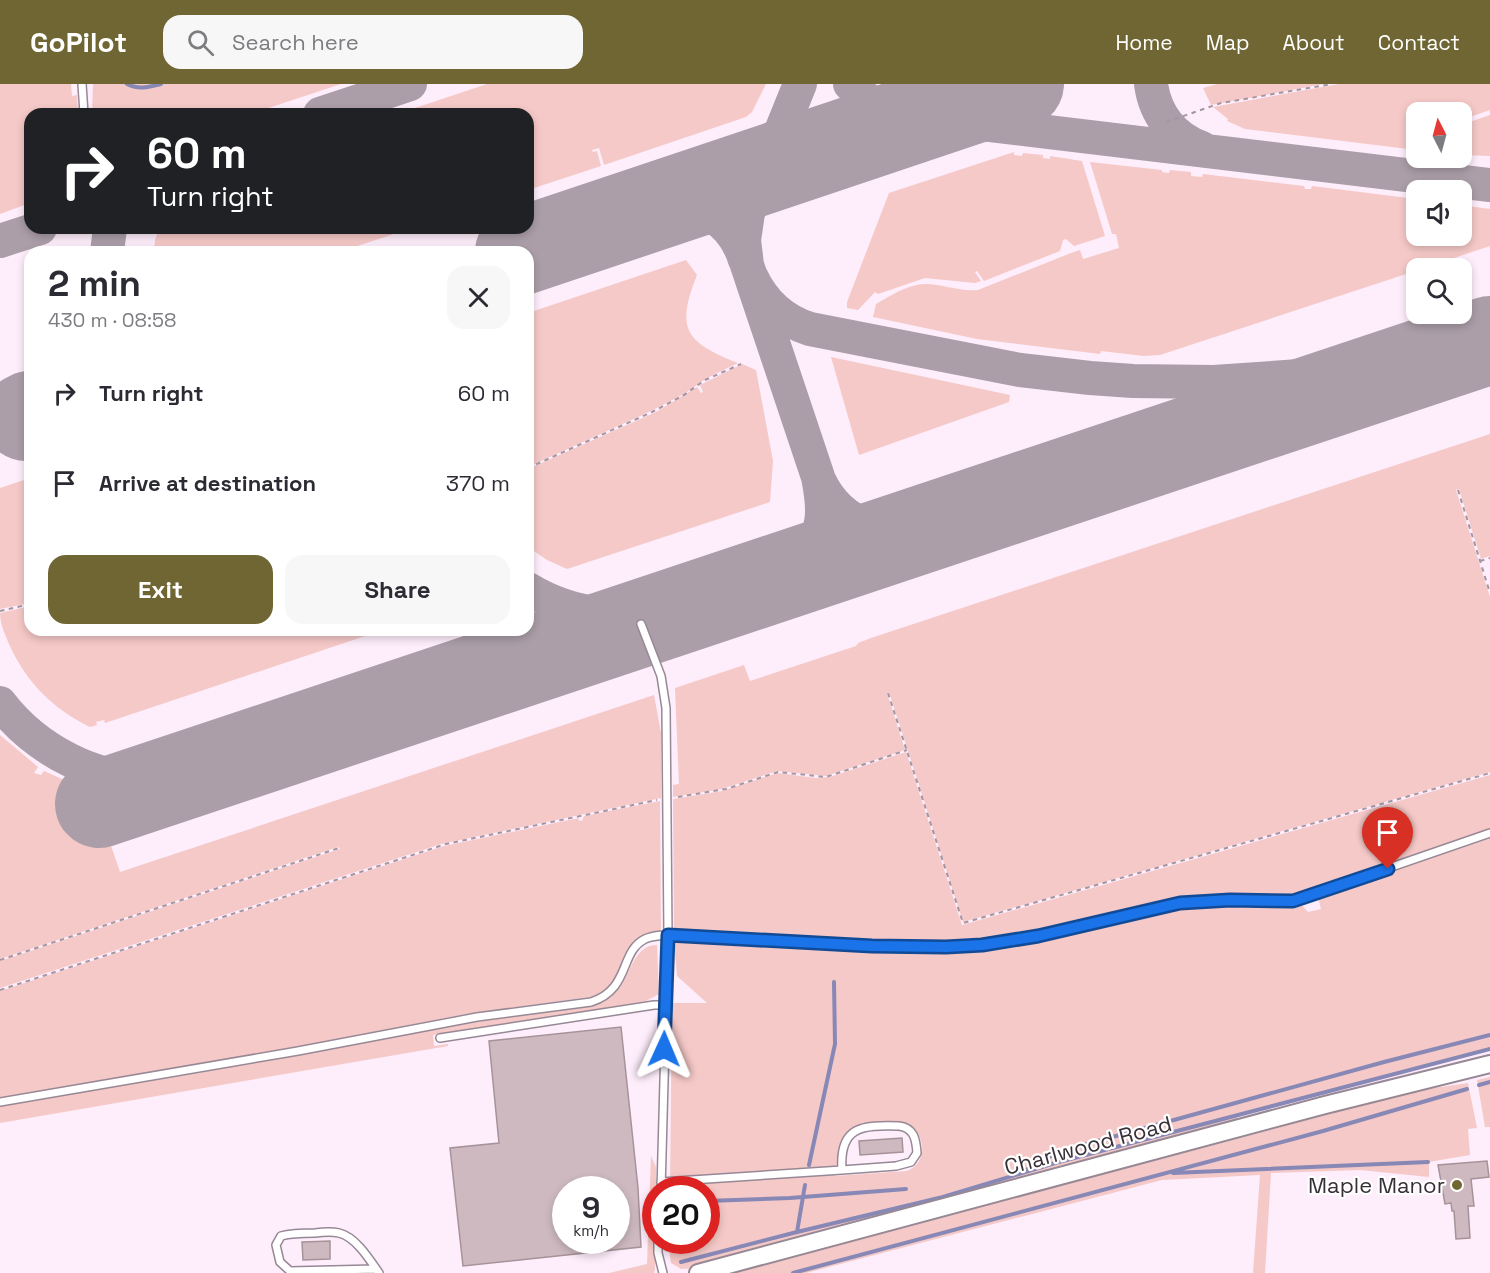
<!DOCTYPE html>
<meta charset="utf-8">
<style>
body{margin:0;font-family:"Space Grotesk",sans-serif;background:#f7f7f7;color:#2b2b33;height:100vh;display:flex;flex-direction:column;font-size:22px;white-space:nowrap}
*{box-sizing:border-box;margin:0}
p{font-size:20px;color:#7c7c81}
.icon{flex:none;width:33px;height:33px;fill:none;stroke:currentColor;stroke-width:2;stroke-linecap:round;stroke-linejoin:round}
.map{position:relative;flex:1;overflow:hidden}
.panel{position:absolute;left:24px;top:162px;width:510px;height:390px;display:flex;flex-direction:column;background:#fff;border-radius:18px;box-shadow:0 3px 9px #0003}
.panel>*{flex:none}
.guide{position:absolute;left:24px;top:24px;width:510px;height:126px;border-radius:18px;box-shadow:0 3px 9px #0003;background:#202124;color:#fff;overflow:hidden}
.needle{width:39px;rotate:354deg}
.buttons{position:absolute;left:1406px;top:18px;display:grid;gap:12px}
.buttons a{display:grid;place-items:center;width:66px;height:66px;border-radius:12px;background:#fff;box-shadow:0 3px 9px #0003;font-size:30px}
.speed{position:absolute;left:552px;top:1092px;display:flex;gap:12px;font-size:30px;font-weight:700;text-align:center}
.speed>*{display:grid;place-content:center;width:78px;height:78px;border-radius:50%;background:#fff;box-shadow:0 3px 9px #0003;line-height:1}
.speed small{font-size:15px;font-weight:400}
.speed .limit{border:9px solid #d22;background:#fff;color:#111}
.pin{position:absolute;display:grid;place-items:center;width:51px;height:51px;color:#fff;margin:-62px -26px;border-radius:50% 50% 50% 0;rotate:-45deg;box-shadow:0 0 6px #0007}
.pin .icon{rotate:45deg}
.me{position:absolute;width:66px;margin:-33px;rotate:1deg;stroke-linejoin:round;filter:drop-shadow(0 0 4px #0008)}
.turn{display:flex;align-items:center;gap:21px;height:126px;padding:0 24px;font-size:27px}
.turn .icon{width:78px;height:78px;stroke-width:2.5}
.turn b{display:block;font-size:42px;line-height:51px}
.round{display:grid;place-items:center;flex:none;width:63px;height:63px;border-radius:18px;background:#f7f7f7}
.overview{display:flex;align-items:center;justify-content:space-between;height:102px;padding:0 24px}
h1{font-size:36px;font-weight:700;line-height:45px}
.cta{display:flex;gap:12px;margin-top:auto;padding:12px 24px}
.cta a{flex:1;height:69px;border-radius:18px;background:#706633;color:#fff;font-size:24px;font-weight:700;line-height:69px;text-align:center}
.cta a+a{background:#f7f7f7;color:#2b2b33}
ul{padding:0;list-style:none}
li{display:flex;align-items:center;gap:18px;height:90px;padding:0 24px}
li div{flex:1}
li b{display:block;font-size:22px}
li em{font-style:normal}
header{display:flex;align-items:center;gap:36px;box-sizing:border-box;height:84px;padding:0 30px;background:#706633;color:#fff}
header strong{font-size:28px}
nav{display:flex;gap:33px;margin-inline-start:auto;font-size:21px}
.search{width:420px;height:54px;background:#f7f7f7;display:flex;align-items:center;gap:15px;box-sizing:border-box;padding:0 21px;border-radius:18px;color:#7c7c81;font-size:22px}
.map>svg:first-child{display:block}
</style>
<header>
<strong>GoPilot</strong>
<div class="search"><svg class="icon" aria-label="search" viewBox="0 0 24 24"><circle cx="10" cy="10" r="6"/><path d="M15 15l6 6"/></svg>Search here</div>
<nav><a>Home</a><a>Map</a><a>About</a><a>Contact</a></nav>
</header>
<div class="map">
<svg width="1490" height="1189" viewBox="0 0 1490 1189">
<rect width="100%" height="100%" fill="#feedfb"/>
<path fill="#f5c9c7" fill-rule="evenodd" d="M0,0H71L72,12L77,11L78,30H30V119L0,130Z
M93,0H341L250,30H92Z
M487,0H766L752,28L746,33L604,81L599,64L592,66L593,68L597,67L601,82L528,106V30H397Z
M1217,0H1324L1211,21L1203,4Z
M1339,0H1490V26L1461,36V28H1416V66L1245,45L1227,37L1228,35L1213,23Z
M1490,31V72L1461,71V41Z
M1014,68V71L1022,72L1023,69L1043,71V74L1050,75V72L1082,77L1105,152L1074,162L1066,155L1063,156L1060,167L984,197L977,187L975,188L981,197L975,199L925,194L878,210L875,208L858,226L847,224V218L889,109Z
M1090,78L1162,86V88L1169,89L1170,86L1191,88V92L1202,93L1203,90L1304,102L1305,105H1311L1312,102L1416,115V152H1461V121L1490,125V162L1424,184H1416V187L1400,192L1160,271L1144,272L1101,267L1100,270L977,255L873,233L876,220C890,212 909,200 925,200C943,200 960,208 978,206L1071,169L1080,166L1083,175L1119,164L1116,150H1112Z
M159,144H412L339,168H154L155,156Z
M686,176L697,191C675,246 686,258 738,279L707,294L684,310L651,327L528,383V229Z
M831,273L1010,311L1009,318L859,371Z
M742,280L756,286L773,377L770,418L567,485L547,476L528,463V385L656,328L697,303L701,309L703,308L700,301Z
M1490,350V472L1481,475L1459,405L1456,406L1490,513V688L963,838L889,608L887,609L905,666L826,692L777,687L722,705L673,713V701L679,700L675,604L744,581L750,597L856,562L858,559L871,554Z
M30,394V519L0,525V404Z
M30,522V546H383L105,639L104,636L96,638L97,641L90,643C53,625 26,598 9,560C5,550 0,540 0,529Z
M654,611L661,649V714L441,760L0,904V877L340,765L338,763L0,875V651L38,683L34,689L41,691L44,687L93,709L120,788Z
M906,668L962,841L1490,691V745L1307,809L1303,810L1301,804L1302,811L1289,813L1220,812L1178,815L1045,847L963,858H868L674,846L673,715L722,707L777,689L816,694L830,693Z
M660,717L661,847C613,855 633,893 597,912L466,930L286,965L0,1015V907L444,762L579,734L578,736L582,737L584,732Z
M1490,751V966L1238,1032L1235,1039L699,1184L681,1185L671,1179L668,1157L706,1156V1106L670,1105L672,919H707L677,892L674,857L682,854C786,859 891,874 995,863C1056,856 1113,832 1173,823C1216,816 1259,825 1300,819L1308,828L1321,825L1318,813ZM866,1040L911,1043C927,1054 926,1080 907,1087L835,1092C839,1069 840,1045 866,1040Z
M657,861L659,910L646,917L556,933L433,951L434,962L448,960V962L0,1039V1022L432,945L603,918C631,906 628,861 657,861Z
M1490,993V1043H1485L1477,996Z
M1468,999L1477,1044L1468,1045L1470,1071L1429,1078V1093L1360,1086L1271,1089L1265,1189H1253L1260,1091L1162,1096L806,1189H734L1359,1022L1427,1005Z
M651,1072L656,1083V1093L655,1185L654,1189H609L647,1180Z"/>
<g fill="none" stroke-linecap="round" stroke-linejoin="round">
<path stroke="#8788b5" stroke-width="4" d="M127,0C138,6 149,3 161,0
M1479,1001L1490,998
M809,1081L835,960L834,898
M1024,1087L1058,1068L1384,978L1490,951
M1173,1089L1428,1078
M805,1101L797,1148L943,1113L1055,1079L1490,965
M706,1117L790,1114L906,1105
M681,1178L797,1148
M793,1189L1323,1047L1467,1005"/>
<path stroke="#ab9ea8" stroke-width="34" d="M850,0C865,17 884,27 906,31L1490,101
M1151,0C1155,30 1173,54 1202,64
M320,30L410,0
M655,122C698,118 732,133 745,176
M0,157L40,144
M107,168L110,144
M751,192C763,218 782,236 810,245L1020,286L1090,294L1133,297L1214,298L1314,291L1392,278L1490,255
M0,341L26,333
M819,396C839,439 878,452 923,445
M778,493C818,458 829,449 818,393L747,181L744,156L748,129L800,0
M528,505C578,535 621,533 677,527
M0,619C35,665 97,699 156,694C177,692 198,685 219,679"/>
<path stroke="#ab9ea8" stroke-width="88" d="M519,168L1020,0
M26,333L30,331
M99,720L1490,256"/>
</g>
<path fill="#ceb9c0" stroke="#a69298" stroke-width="1.5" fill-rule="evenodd" d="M621,943L638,1104L641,1163L463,1182L450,1064L499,1059L489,957ZM566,1106H616V1156H566Z
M902,1054L903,1068L860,1071L859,1057Z
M1487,1077L1489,1093L1471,1095L1474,1122H1468L1470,1154L1456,1155L1454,1127H1452L1451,1119L1445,1120L1438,1081Z
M330,1157V1175L303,1176L302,1158Z"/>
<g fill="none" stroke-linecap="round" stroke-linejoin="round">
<defs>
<path id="service" d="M82,0L84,30
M641,540L661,592L666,624L668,851L661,1106
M440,954L654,921H666
M0,1018L298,967L477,933L591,918C631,905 619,868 645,855C656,850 671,851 683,851L893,863H946L1014,857L1180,818L1230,816L1293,817L1490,749
M899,1042C914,1044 916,1055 917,1069L911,1078L896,1082L842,1086C839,1042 862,1041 899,1042Z
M661,1098L842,1086
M658,1156V1169L663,1189
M376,1185L290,1187L280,1178L276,1161L281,1152C292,1149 304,1149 315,1149C322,1148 331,1147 339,1149C356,1153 370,1176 379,1189"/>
<path id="tertiary" d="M698,1189L1325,1021L1490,980"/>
</defs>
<use href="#service" stroke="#978895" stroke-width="10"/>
<use href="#tertiary" stroke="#978895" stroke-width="20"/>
<path stroke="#a396a1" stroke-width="2" stroke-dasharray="4.5 4.5" stroke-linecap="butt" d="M1166,38L1221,19L1332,0
M528,384L652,328L684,311L705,296L741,280
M1458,406L1490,509
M1480,477L1490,474
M0,527L30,520
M888,609L963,839L1490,689
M678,713L726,705L778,688L826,693L907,666
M0,876L339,764
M0,906L446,760L657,716"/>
<use href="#service" stroke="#fff" stroke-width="7"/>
<use href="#tertiary" stroke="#fff" stroke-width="16"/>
</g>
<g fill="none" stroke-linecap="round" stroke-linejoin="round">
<defs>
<path id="route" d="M664,965L668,851L872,862L946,863L982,861L1038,852L1180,819L1230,816L1293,817L1388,785"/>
</defs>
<use href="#route" stroke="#114b97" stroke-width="15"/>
<use href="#route" stroke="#1a73e8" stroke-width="10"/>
</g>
<circle fill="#706633" stroke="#fff" stroke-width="2" cx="1457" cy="1101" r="6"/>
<g text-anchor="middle" stroke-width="4.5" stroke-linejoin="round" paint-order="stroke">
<g font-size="22" fill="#373036" stroke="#fff">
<text transform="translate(1088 1061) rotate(-15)" y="8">Charlwood Road</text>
</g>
<g font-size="22" fill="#373036" stroke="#fff" text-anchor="end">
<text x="1445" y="1109">Maple Manor</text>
</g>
</g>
</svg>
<div class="buttons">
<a><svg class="needle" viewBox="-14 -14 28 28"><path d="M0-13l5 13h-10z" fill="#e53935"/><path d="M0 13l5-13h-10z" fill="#7c7c81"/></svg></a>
<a><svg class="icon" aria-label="sound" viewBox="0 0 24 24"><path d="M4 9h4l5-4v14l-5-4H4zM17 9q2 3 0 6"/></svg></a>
<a><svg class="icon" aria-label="search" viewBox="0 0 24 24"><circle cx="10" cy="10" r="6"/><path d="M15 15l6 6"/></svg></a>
</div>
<div class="speed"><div>9<small>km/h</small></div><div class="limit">20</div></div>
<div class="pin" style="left:1388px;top:785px;background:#d93025"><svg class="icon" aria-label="arrive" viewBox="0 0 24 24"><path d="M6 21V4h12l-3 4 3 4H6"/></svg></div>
<svg class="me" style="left:664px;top:965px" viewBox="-20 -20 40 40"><path d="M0-17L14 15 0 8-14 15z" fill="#1a73e8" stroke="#fff" stroke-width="4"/></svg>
<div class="guide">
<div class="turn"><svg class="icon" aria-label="right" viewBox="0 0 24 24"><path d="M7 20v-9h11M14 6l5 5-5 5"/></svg><div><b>60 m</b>Turn right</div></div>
</div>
<section class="panel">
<div class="overview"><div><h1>2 min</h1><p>430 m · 08:58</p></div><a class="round"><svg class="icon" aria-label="close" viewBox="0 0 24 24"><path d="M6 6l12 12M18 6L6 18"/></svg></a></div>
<ul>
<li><svg class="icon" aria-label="right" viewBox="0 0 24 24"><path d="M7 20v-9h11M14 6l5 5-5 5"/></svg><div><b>Turn right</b></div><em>60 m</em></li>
<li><svg class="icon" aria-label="arrive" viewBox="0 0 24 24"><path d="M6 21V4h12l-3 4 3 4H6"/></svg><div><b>Arrive at destination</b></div><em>370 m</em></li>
</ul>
<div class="cta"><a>Exit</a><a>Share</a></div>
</section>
</div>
